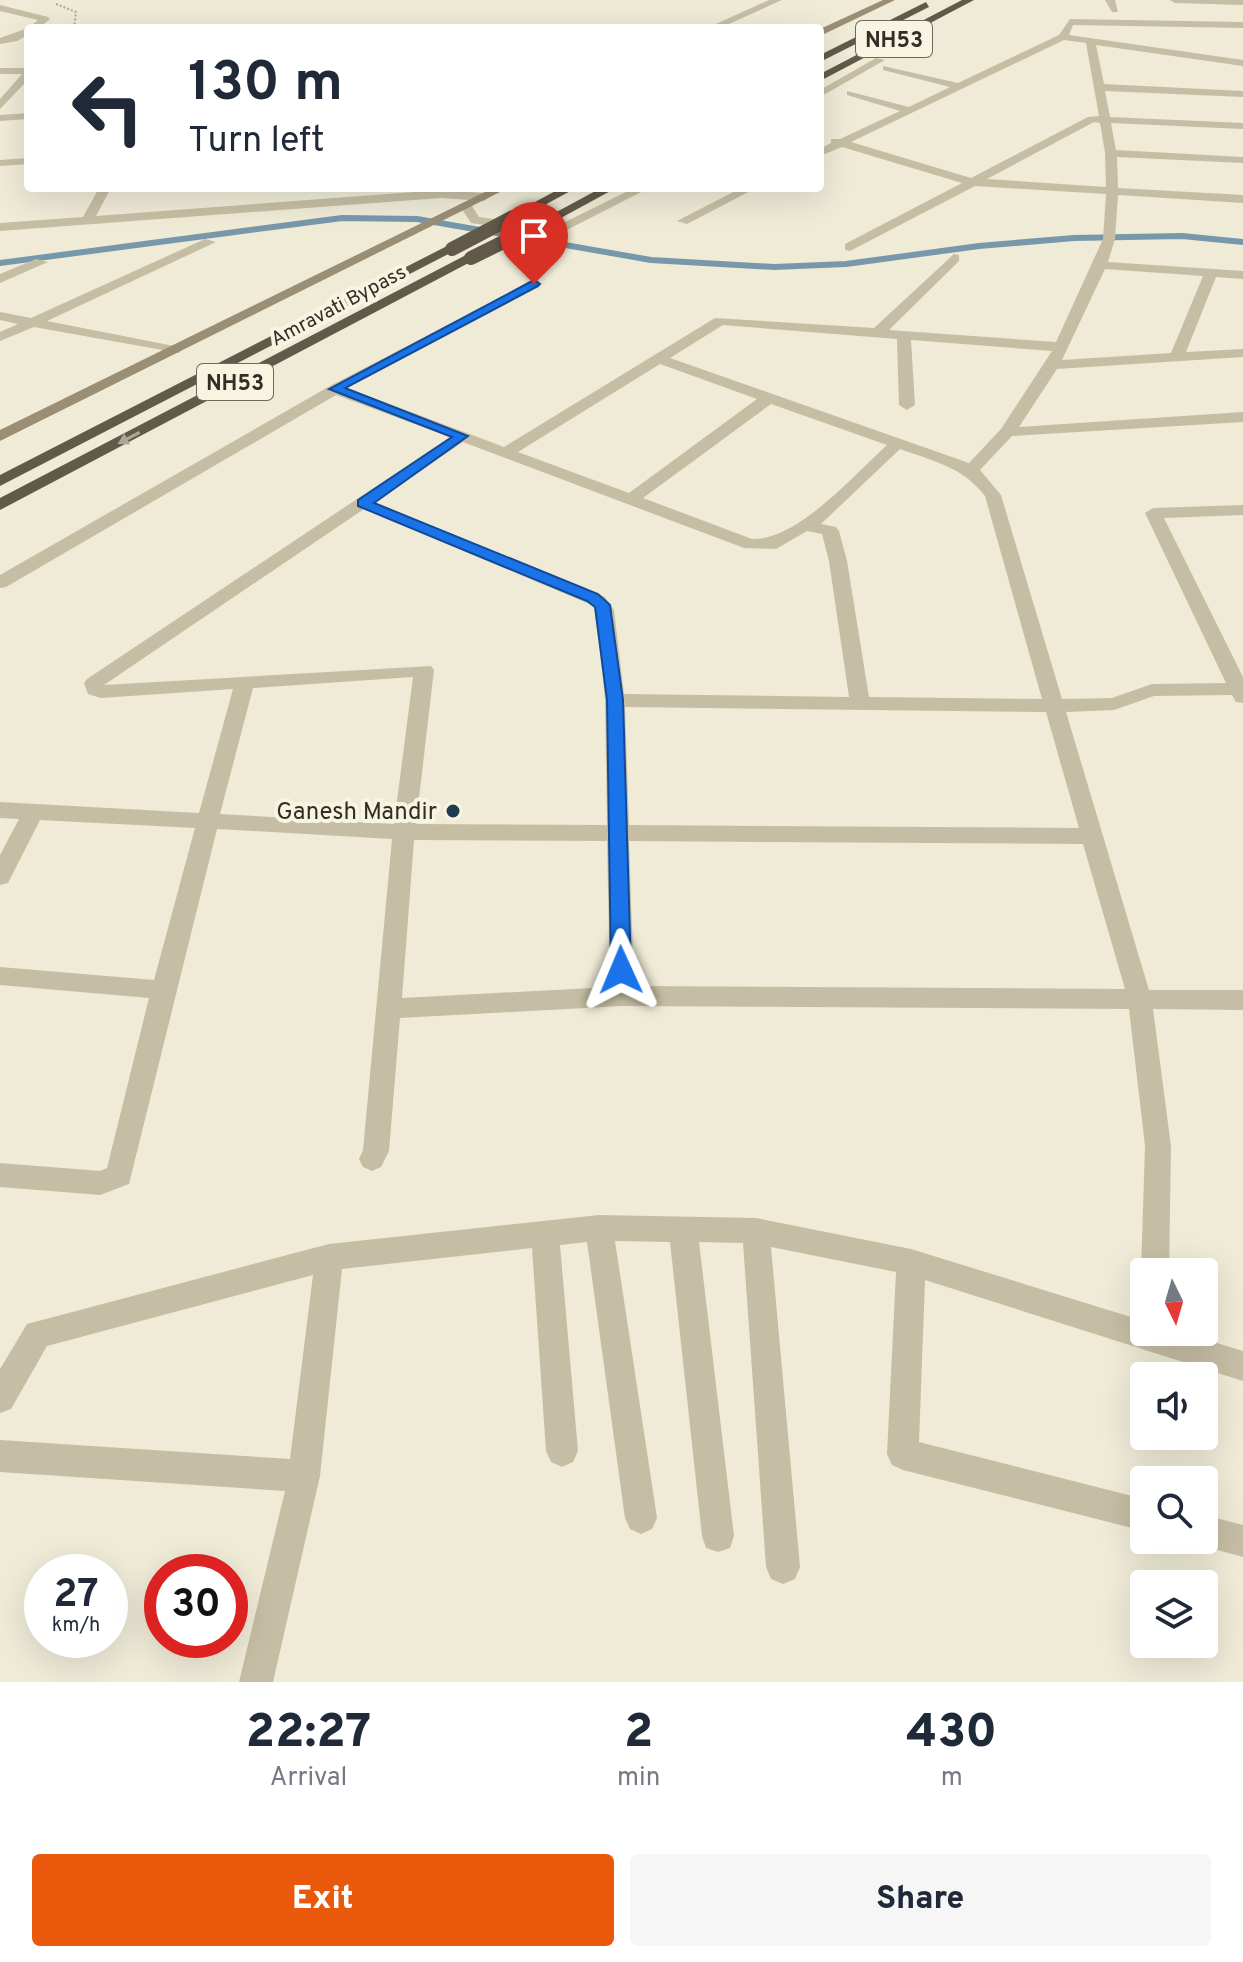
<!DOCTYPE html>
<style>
body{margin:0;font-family:Overpass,sans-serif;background:#f6f6f7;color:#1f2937;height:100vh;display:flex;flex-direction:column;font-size:30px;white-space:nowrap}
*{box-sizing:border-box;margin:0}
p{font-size:26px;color:#747a83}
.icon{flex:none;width:44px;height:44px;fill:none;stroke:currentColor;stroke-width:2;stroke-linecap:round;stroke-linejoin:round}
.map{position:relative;height:1682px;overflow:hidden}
.sheet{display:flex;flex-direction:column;background:#fff;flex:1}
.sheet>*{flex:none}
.banner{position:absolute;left:24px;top:24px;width:800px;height:168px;border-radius:8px;box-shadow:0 8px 32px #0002;background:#fff;color:#1f2937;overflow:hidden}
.needle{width:52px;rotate:175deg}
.tools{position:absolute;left:1130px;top:1258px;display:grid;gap:16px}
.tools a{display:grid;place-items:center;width:88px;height:88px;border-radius:8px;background:#fff;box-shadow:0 8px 32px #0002;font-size:40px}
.speed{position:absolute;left:24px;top:1554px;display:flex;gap:16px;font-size:40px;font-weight:700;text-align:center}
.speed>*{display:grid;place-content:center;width:104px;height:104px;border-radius:50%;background:#fff;box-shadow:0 8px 32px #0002;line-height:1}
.speed small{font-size:20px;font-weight:400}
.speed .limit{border:12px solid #d22;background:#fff;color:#111}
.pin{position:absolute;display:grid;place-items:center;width:68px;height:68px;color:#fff;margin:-82px -34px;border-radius:50% 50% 50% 0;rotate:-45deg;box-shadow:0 0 8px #0007}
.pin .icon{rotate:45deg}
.me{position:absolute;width:88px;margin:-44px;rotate:359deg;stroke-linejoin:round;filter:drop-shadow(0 0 6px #0008)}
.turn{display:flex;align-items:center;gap:28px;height:168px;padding:0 32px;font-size:36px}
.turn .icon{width:104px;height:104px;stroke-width:2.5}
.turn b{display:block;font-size:56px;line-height:68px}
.eta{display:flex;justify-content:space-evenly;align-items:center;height:136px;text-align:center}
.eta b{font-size:48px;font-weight:800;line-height:56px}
.button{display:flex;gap:16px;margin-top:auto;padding:16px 32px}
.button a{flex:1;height:92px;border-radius:8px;background:#ea580c;color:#fff;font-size:32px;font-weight:800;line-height:92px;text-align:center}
.button a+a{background:#f6f6f7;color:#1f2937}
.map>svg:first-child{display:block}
</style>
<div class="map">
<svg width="1243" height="1682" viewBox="0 0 1243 1682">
<rect width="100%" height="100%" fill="#efebd7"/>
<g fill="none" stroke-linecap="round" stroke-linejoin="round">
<path stroke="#7798ab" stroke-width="6" d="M0,263L342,218L417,219L651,260L774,267L846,264L979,246L1074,238L1182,236L1243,242"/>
<path stroke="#b2a98e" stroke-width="2" stroke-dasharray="2 2" stroke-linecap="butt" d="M56,4L76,12L74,28"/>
<path fill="#c6bea4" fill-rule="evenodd" d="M769,0H782L720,28H707Z
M1105,0H1115L1118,12H1112Z
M1170,0H1243V5L1175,3Z
M0,5L48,17L50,19L39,28H28L38,20L0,11Z
M1070,19L1243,22V28L1073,25L1069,35L1243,60V66L1096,45L1104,84L1243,91V97L1105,91L1110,117L1243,123V129L1111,123L1116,150L1243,157V163L1117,157L1118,188L1243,195V203L1118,195L1115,239L1108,262L1243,271V279L1216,277L1186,352L1243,349V357L1057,369L1019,427L1243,412V422L1012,436L980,470L1001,495L1062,699L1112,698L1152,684L1226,683L1145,513L1153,508L1243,505V515L1164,518L1243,677V703L1236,702L1232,695L1154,696L1114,710L1066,712L1149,990H1243V1010L1153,1009L1171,1146L1169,1272H1144V1279L1141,1272L1145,1146L1129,1009L622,1006L400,1018L389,1151L381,1167L372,1171L363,1167L359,1159L363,1150L392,839L217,829L129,1184L100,1195L0,1187V1163L100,1171L107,1168L149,998L0,985V967L154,980L195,828L40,820L8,883L0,885V855L19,819L0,818V802L199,813L233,689L101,698L88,694L84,683L87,679L450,437L336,395L6,587L0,588V575L330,386L534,280L539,281V287L347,388L504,447L715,318L874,328L954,254L959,255V261L889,330L1056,342L1103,239L1106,194L975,186L850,251L845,250V244L962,183L842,147L820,156V149L831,143V139H840L900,111L847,95V91L909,107L950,87L883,70V66L958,83L1059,35ZM1064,40L1086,43L1099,116L1088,117L971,178L851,142ZM1094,122L1100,123L1105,153L1106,187L987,179ZM1105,269L1203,276L1171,353L1062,360ZM723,325L897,339L899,405L907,410L915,405L911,340L1052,351L1001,429L969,463L670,358ZM660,364L757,399L629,493L518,452ZM771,404L887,445C855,474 797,541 752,539L643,498ZM463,442L744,548L776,549L807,531L822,534L829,561L849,697L624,694L614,610L605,597L375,502ZM900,449C933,461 963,467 985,496L1042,699L869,697L847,561L839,531L836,527L821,524ZM364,509L592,605L596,610L605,700L607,825L416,824L434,670L431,666L104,685ZM413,677L394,824L220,814L253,688ZM625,707L1046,712L1079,828L629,825ZM414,840L607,841L610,987L402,998ZM629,841L1083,844L1125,989L634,986Z
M618,24L622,28H611Z
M28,28V35L17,41L0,44V38Z
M876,58L885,60L820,97V90Z
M0,68H28V80L0,109V99L22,74H0Z
M28,113V119L0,121V115Z
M28,158V164L0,166V160Z
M99,188H111L96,216L441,190L484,193L490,197L484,201L441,198L0,231V223L83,217Z
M634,188H649L557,235L471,223L460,206L470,203L479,217L555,227Z
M741,188H756L687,224L677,221Z
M205,239L216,242L47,321L174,346L181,350L179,353L34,327L0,341V332L18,324L0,320V312L31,318Z
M36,259L48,262L0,283V274Z
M599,1215L756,1218L911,1249L1144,1321V1332H1181L1243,1351V1381L925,1280L919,1442L1144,1499V1531L903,1470L892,1465L887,1454L896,1272L771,1247L800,1567L795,1579L783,1584L771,1579L766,1567L743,1243L699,1242L734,1536L730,1548L718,1552L706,1548L702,1536L670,1242L615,1241L657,1518L652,1529L641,1534L630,1529L625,1518L587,1242L560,1245L578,1451L573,1462L562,1467L551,1462L546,1451L532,1248L342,1269L320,1476L273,1682H239L285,1491L0,1472V1440L290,1459L313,1275L47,1346L11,1409L0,1413V1369L27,1324L329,1244Z
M1204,1515L1243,1525V1557L1192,1543L1191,1540H1204Z"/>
<path fill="#9a8e75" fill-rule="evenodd" d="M883,0H895L820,36V29Z
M493,188H508L0,441V430Z"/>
<path fill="#625a49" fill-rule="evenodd" d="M962,0H974L820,81V74Z
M926,2L929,7L820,62V55Z
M561,188H576L517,220L507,217Z
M601,188H616L548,225L538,222Z
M447,246L458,249L0,486V475Z
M466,255L478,258L0,510V498Z"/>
<path stroke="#625a49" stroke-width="14" d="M452,249L513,217
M471,258L544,222"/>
</g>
<defs><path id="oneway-solid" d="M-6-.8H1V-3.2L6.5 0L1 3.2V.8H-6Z" transform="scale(2)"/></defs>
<use fill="#aca796" href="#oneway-solid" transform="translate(129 438) rotate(152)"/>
<path fill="#1a73e8" stroke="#114b97" stroke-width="2" d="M534,280L540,284L538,286L345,388L468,436L374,503L598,594L610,605L623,700L631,970L628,975H614L611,970L607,700L595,607L587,601L358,506V500L452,437L329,389Z"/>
<circle fill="#1d3d51" stroke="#f7f4e2" stroke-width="3" cx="453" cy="811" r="8"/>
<g text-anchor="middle" stroke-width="8" stroke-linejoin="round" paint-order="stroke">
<g font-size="20" fill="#322d25" stroke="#f7f4e2">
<text transform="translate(338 305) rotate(-28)" y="7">Amravati Bypass</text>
</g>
<g fill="#f7f4e2" stroke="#6d695e" stroke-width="2">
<rect x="856" y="21" width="76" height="36" rx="6"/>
<rect x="197" y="364" width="76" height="36" rx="6"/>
</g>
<g font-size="22" font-weight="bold" fill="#322d25">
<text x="894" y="47">NH53</text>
<text x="235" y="390">NH53</text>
</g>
<g font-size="24" fill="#322d25" stroke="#f7f4e2" text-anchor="end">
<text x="437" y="819">Ganesh Mandir</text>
</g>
</g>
</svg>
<div class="tools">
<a><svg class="needle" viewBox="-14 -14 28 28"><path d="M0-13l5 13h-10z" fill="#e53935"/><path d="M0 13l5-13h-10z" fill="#747a83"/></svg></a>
<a><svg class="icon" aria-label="sound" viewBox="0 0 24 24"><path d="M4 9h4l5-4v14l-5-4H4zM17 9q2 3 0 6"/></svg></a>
<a><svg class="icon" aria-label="search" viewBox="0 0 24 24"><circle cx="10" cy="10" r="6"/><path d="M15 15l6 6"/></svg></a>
<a><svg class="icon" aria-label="layers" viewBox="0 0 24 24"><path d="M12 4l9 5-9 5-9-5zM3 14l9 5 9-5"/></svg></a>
</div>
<div class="speed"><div>27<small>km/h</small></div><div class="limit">30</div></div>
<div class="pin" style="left:534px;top:284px;background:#d93025"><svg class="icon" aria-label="arrive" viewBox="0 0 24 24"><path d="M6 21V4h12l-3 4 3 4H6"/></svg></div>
<svg class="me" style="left:621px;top:970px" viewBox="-20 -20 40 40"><path d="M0-17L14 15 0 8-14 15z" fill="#1a73e8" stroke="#fff" stroke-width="4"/></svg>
<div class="banner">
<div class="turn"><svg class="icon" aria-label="left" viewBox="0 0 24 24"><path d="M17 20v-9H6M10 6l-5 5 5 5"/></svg><div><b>130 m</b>Turn left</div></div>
</div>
</div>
<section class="sheet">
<div class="eta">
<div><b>22:27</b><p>Arrival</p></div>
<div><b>2</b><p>min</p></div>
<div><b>430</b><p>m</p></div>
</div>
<div class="button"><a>Exit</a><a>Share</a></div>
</section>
